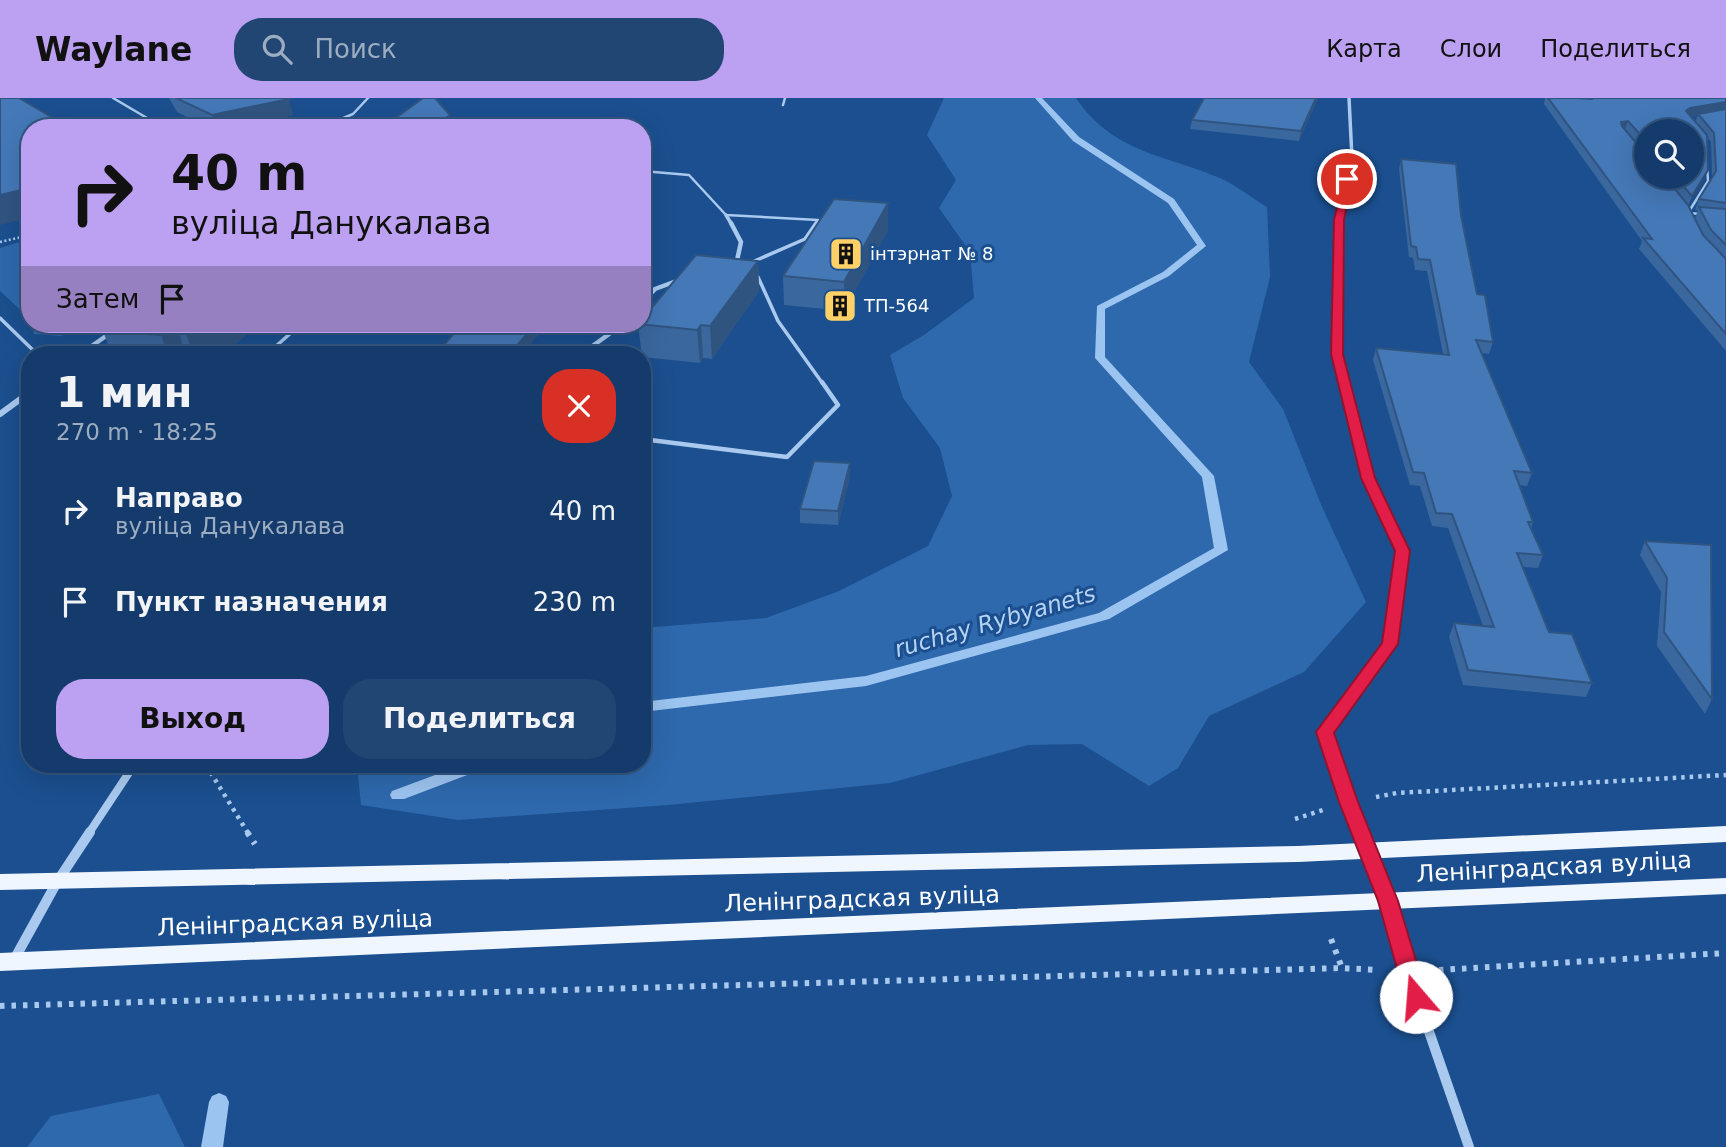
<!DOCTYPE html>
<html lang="ru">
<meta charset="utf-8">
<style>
body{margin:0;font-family:"DejaVu Sans",sans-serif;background:#214673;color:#f1f3f6;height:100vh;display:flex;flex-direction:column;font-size:26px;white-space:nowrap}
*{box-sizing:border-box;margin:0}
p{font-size:23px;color:#9dadc1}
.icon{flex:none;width:38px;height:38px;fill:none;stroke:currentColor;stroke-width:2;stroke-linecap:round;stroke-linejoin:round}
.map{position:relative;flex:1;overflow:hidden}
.sheet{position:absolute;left:21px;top:248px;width:630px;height:427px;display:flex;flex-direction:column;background:#143b6b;border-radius:28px;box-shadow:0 7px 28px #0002,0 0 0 2px #33557e}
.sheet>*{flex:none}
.hud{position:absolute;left:21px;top:21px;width:630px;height:214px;border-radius:28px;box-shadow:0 7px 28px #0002,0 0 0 2px #33557e;background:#bca0f2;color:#111;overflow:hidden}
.buttons{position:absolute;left:1634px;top:21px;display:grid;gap:14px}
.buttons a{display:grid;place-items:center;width:70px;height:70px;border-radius:50%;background:#143b6b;box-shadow:0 7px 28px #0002,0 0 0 2px #33557e;font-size:35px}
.pin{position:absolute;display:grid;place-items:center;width:60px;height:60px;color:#fff;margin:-30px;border:4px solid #fff;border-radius:50%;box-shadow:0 2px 7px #0007}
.me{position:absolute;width:77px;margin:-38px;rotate:342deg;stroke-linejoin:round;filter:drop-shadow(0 0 5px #0008)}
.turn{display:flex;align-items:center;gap:24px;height:147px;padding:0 35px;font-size:32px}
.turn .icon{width:91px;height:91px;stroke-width:2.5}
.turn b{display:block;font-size:49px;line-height:60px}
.then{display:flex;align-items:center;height:66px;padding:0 35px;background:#0003;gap:14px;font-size:26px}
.round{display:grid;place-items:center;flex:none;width:74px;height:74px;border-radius:28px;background:#214673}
.overview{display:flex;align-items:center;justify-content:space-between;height:119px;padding:0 35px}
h1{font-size:42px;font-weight:800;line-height:52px}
.primary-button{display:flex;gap:14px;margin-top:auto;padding:14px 35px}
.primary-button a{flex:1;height:80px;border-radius:28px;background:#bca0f2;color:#111;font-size:28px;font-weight:800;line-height:80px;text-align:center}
.primary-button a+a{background:#214673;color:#f1f3f6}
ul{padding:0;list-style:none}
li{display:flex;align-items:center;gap:21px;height:91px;padding:0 35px}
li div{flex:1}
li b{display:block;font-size:26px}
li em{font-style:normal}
header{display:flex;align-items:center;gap:42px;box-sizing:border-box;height:98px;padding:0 35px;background:#bca0f2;color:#111}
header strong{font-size:33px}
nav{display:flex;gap:38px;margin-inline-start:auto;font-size:24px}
.search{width:490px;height:63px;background:#214673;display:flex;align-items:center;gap:18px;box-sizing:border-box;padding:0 24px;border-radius:28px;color:#9dadc1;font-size:26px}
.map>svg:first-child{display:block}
</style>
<header>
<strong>Waylane</strong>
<div class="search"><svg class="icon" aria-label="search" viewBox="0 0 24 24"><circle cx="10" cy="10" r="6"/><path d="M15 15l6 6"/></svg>Поиск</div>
<nav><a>Карта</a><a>Слои</a><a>Поделиться</a></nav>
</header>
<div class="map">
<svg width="1726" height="1049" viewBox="0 0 1726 1049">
<rect width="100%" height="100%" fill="#1b4f8f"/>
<path fill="#2e69ad" d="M944,0H1076C1113,55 1166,57 1220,80C1236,87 1252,100 1267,109L1270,179L1249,264L1283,311L1322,409L1366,504L1304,574L1209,618L1178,670L1149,688L1082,646L1028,647L890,685L668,707L458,722L361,707L357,667H642V530L766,520L839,493L928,448L952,398L940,350L903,300L890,257L924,237L974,200L970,154L939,110L956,82L927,37Z
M30,141V221L0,193V150Z
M33,226H97L61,238L34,236Z
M159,996L185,1049H27L51,1018Z"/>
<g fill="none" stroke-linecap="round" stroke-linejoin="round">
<path fill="#9cc4f0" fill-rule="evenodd" d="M1035,0H1042L1079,39L1174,101L1206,148L1169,178L1105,211V259L1214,378L1228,452L1109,521L866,588L642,614V604L866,578L1099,515L1214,450L1202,379L1095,260L1097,208L1163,174L1197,147L1168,105L1073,43Z
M462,667H485L483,671L404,701H392L390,697L392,693Z
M219,995L226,998L229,1004L223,1049H201L209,1004L212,998Z"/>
<path stroke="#a9c9ee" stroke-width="2.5" stroke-dasharray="2 2.5" stroke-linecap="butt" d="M0,144L30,137"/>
<path stroke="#a9c9ee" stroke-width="4.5" stroke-dasharray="3.5 5" stroke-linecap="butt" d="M206,667L248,735
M1376,699L1397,695L1726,677
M1295,721L1323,712"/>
<path stroke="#a9c9ee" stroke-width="6" stroke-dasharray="4.5 7" stroke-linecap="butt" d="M247,734L255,746
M1331,841L1342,870
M1439,872L1726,855
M0,908L1342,870L1378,872"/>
<path stroke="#a9c9ee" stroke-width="2.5" d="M113,0L164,30
M783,7L785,0
M319,30L353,16L368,0
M642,73L689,77L726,117L818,122L815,127
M1701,116L1688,115L1708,83L1707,66"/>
<path stroke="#a9c9ee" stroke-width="3.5" d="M750,165L805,141L816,125
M754,177L758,179L778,223L823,286
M0,220L38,257
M266,257L301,226"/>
<path stroke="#a9c9ee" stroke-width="4.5" d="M642,341L787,359L838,307L822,284"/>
<path stroke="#a9c9ee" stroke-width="3.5" d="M726,117L732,127
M1339,127L1352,60L1349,0"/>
<path stroke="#a9c9ee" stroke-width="4.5" d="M731,125L741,144L736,167
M1339,125L1337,256L1344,286
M642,205L655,191L682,181
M79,257L123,226
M580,257L623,226"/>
<path stroke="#a9c9ee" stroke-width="6" d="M1344,284L1368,380L1403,453L1399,485
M0,316L30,294"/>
<path stroke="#a9c9ee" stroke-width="8" d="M89,735L134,667
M1361,735L1325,634L1390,546L1399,483"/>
<path stroke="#a9c9ee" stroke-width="10" d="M1360,734L1388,803L1408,873L1469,1049
M15,860L57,784L90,734"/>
<path fill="#f0f6ff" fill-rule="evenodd" d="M1726,728V744L1298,764L0,792V776L1298,748Z
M1726,780V796L0,873V855Z"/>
</g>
<path fill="#3a679d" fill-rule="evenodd" d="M169,0H287L293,17L234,30H209L177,14Z
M1318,0L1299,43L1190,31L1192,22Z
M1545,0H1726V253L1639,151L1642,143L1544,6ZM1698,17L1695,24L1691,18ZM1647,33L1692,79H1647ZM1707,39L1711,44L1712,79L1699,101L1695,112H1698L1695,120L1706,140L1688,107L1704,82Z
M1401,61L1461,117L1477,196L1493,244L1489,256L1482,255L1532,375L1527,388L1519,387L1533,424L1531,431L1543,457L1538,470L1523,469L1549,534L1592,585L1586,599L1463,587L1449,539L1454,525L1483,528L1448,430L1432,428L1420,388L1410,387L1373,262L1376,250L1443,256L1427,173L1415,172L1413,160L1409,159L1399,71Z
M888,105V132L844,213L784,207L783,178Z
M758,163L759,193L712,261L703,260L700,265L642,259L638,226Z
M113,226H259L222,257H112L103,233Z
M435,226H547L521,257H445L443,248L460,228Z
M850,378L838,427L800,425V411Z
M1645,443L1711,447L1712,601L1705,616L1657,548L1661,494L1640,457Z"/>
<path fill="#305480" d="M1316,0H1318L1299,43L1301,33Z
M289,1L293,17L234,30H216L212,17Z
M1726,4V12L1686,19V13L1690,10Z
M450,17L452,30H434Z
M1628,23L1625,32L1618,33L1621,24Z
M1708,72L1704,82L1688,108L1692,98Z
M30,90V120L0,127V97Z
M888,105V132L844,213V184Z
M758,163L759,193L712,261L710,228Z
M175,226H176L186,257H168L161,237Z
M183,226H259L222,257H193Z
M536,226H547L521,257H513L512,253Z
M701,227L703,260L700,265L697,232Z
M850,365V378L838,427V413Z"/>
<path fill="#4478b7" stroke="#305480" stroke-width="2" d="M0,0H19L70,30H30V90L0,97Z
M176,0H287L289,1L212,17Z
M423,0H435L450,17L434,30H382Z
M1204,0H1316L1301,33L1192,22Z
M1548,0H1576L1593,1L1591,0H1726V4L1690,10L1686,13L1707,37L1708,72L1692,98L1675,79H1692V33H1647V44L1628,23L1621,24L1622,28L1647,58V79H1665L1688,107L1703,137L1726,161V236L1643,140L1652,141Z
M1726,11V105L1699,101L1716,73L1714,35L1698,16Z
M1401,61L1456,66L1461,117L1477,196L1485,197L1493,244L1476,242L1532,375L1514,373L1533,424H1528L1543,457L1517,455L1549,534L1572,536L1592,585L1468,572L1454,525L1494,529L1452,416L1436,415L1424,375L1413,374L1376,250L1449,257L1430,162L1418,161L1416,149L1411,148Z
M834,101L888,105L844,184L783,178Z
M1699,109L1726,111V147L1711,132Z
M696,157L758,163L710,228L701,227L697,232L638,226H642V221Z
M113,226H175L161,237L103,233Z
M462,226H536L512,253L443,248Z
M814,363L850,365L838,413L800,411Z
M1645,443L1711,447L1712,601L1664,534L1667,480Z"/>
<path fill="#e11d48" stroke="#92132f" stroke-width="2" d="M1344,79L1352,81L1344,122L1343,256L1375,380L1410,453L1398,546L1334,635L1358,704L1398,803L1427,899L1424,905L1416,908L1409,905L1405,899L1378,803L1339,704L1316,634L1382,545L1395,453L1361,380L1331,256L1334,122Z"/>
<defs>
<symbol id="building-square" viewBox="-11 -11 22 22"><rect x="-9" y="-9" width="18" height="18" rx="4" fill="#ffd166" stroke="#1b4f8f"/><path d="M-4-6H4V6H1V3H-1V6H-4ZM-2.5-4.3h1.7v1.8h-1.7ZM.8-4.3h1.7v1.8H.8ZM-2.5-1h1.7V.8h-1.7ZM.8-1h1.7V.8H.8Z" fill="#111"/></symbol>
</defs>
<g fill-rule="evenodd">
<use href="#building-square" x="827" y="137" width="38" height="38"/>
<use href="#building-square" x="821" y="189" width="38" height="38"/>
</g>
<g text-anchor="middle" stroke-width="6" stroke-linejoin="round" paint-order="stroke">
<g font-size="18" fill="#fff" stroke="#1b4f8f" text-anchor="start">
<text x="870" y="162">інтэрнат № 8</text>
<text x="864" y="214">ТП-564</text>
</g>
<g font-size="23" font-style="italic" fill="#b5d3f5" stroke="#1b4f8f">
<text transform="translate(995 523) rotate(-16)" y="8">ruchay Rybyanets</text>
</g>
<g font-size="24" fill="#fff" stroke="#1b4f8f">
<text transform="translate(1554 769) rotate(-3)" y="8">Ленінградская вуліца</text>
<text transform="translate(862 801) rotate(-2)" y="8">Ленінградская вуліца</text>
<text transform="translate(295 825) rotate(-2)" y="8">Ленінградская вуліца</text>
</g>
</g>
</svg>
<div class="buttons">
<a><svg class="icon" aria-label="search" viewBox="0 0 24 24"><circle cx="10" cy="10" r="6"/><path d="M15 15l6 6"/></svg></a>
</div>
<div class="pin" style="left:1347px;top:81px;background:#d93025"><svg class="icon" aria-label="arrive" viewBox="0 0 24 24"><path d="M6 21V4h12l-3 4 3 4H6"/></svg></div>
<svg class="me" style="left:1416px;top:899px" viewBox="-20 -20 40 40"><circle r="19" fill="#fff"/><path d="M0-13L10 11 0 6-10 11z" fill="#e11d48"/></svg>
<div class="hud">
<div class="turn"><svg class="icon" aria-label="right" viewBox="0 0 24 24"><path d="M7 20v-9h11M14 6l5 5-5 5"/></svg><div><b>40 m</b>вуліца Данукалава</div></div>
<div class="then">Затем<svg class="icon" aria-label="arrive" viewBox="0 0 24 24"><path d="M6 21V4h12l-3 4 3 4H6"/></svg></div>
</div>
<section class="sheet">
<div class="overview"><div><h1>1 мин</h1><p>270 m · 18:25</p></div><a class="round" style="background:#d93025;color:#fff"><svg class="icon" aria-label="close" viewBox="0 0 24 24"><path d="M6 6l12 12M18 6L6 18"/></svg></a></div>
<ul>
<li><svg class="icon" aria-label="right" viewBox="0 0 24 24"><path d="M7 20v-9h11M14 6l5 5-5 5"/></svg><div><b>Направо</b><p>вуліца Данукалава</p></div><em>40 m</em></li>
<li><svg class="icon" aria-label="arrive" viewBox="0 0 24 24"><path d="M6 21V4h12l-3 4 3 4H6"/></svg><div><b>Пункт назначения</b></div><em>230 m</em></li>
</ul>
<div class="primary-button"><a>Выход</a><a>Поделиться</a></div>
</section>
</div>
